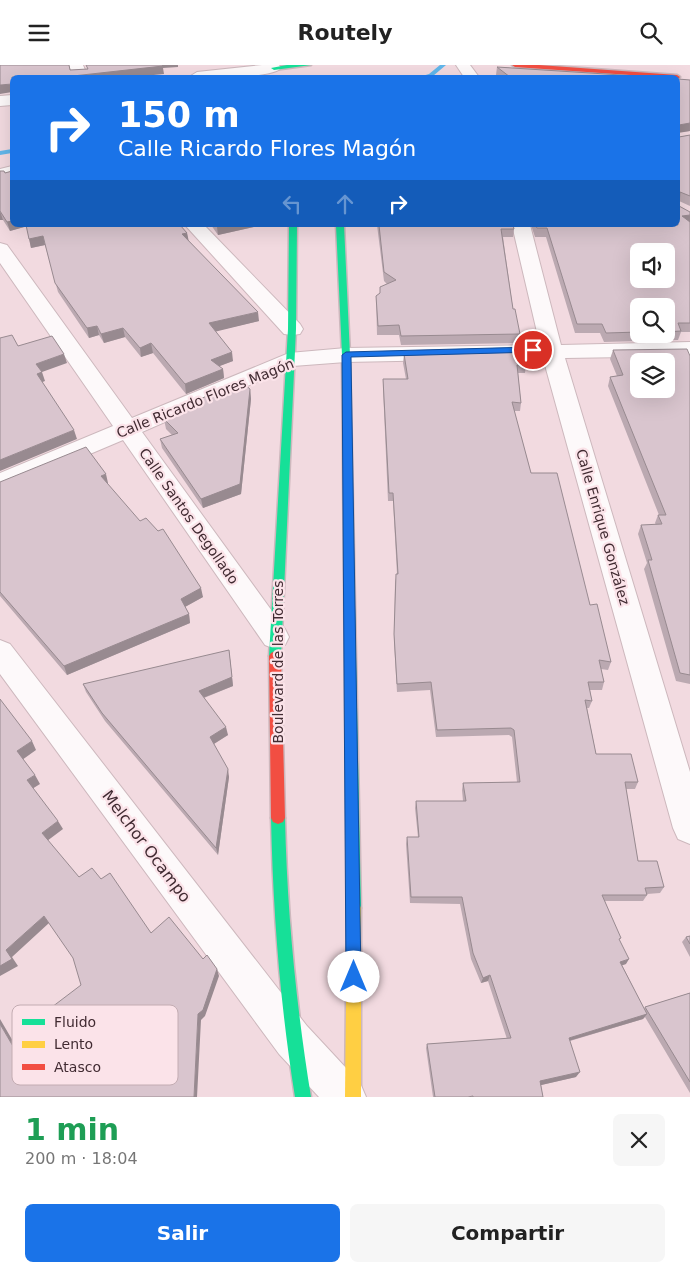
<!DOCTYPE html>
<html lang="es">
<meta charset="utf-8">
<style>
body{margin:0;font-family:"DejaVu Sans",sans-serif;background:#f6f6f6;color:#222;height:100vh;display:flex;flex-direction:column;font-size:19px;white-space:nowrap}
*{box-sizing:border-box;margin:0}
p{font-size:16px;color:#767676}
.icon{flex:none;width:28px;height:28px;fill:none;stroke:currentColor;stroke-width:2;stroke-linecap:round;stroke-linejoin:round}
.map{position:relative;height:1032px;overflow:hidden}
.panel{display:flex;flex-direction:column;background:#fff;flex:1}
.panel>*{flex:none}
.hud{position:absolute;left:10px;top:10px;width:670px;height:152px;border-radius:8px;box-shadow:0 5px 20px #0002;background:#1a73e8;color:#fff;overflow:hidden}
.tools{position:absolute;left:630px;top:178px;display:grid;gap:10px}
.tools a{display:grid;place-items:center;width:45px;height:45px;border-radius:8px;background:#fff;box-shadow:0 5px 20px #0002;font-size:25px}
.pin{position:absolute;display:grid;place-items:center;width:42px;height:42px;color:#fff;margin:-21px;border:2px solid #fff;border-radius:50%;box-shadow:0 1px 5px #0007}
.me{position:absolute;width:55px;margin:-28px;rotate:0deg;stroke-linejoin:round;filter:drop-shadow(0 0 4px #0008)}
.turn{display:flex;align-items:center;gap:18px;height:105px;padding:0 25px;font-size:22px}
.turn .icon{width:65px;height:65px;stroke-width:2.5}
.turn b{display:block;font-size:35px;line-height:42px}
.lanes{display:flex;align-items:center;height:48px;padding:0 25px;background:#0003;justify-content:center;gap:25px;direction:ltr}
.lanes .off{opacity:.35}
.round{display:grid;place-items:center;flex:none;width:52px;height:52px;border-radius:8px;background:#f6f6f6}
.headline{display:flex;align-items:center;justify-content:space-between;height:85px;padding:0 25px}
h1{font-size:30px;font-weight:600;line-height:38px;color:#1e9e55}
.cta{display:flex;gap:10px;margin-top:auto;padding:10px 25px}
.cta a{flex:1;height:58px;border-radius:8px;background:#1a73e8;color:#fff;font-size:20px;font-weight:600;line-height:58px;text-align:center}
.cta a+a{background:#f6f6f6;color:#222}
header{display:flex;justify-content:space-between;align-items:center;height:65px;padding:0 25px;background:#fff;font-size:22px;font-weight:600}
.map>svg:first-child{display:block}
</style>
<header><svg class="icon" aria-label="menu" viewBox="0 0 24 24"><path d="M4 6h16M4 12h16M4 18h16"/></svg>Routely<svg class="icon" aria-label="search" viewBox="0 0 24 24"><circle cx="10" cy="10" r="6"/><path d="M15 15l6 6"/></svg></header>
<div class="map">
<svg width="690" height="1032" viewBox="0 0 690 1032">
<rect width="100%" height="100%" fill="#f2dae0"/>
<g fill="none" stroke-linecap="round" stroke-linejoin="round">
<path fill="#61b6ea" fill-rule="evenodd" d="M440,0H446L433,11L419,12L429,9Z
M12,84V88L0,90V86Z"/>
<defs>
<path id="street" d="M69,0H83L88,12H73Z
M262,0H279L281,3C274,13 204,14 189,12L197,7Z
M456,0H470L479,12H464Z
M12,30V40L0,41V31Z
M12,101V111L0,114V104Z
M185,160H204L300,259L303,264L300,269L292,270L284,269Z
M512,160H530L561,280L690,277V291L565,293L690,707V779L678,774L673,763L543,293L346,297L293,301L142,367L285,564L289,572L285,580L275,584L265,580L123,375L0,427V408L113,361L0,198V178L7,180L132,353L289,288L346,283L540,280Z
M0,575L10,579L307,961L360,1018L366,1032H319L279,989L0,609Z"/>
<path id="fast" d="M287,0H311L274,5L271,3Z
M289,160H297L296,264L281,591L279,594L275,596L271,594L269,591L288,264Z
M336,160H344L350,290L361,843L359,848L354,850L349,848L347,843L342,290Z
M278,747L283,749L285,753C287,847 296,939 311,1032H295C280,939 273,847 271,753L273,749Z"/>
<path id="slow" d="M354,836L359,838L361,843V1032H345L347,843L349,838Z"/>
<path id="jam" d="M512,0H539L677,10L680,12L678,14L659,12L515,2Z
M275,586L279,588L281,591L285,753L283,757L278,759L273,757L271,753L269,591L271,588Z"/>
</defs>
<use href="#street" stroke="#cdb8bd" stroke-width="2"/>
<use href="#fast" stroke="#cdb8bd" stroke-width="3"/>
<use href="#slow" stroke="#cdb8bd" stroke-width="3"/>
<use href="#jam" stroke="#cdb8bd" stroke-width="3"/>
<use href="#street" fill="#fdf9fa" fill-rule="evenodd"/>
<use href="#fast" fill="#16e098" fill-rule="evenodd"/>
<use href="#slow" fill="#ffcf43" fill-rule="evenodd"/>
<use href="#jam" fill="#f24e42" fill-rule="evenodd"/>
</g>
<path fill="#bba9b1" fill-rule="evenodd" d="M497,2L652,12H499L496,10Z
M678,14L690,15V66L679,67V72L690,70V141L679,136V141L690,147V267H681L678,275L604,277L600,268H575L546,172H535L531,160H678ZM639,241H666V269H639Z
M0,106L187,168L188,175L259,256L215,266L233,296L219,301L223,304L224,313L186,329L153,288L141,292L125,272L104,278L99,270L89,273L58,227L45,180L31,183L27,161L10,166L3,155H0Z
M211,160H258V161L218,170Z
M377,160H513L514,164L513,172H503L513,244L520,269L519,278L401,280L399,270H377L376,231L380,228L387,219L384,216Z
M613,285L690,291V619L676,616L644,504L647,498L638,469L641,460H656L655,458L658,450H659L608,321L610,312L617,311L610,294Z
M404,289L526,300L525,308H518L521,338L520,346H514L531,408L590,540L611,597L608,605L601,604L604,617L602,625H590L592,636L589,643H587L596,689L638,717L635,724H626L638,796L664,822L660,828L647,829V830L643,836H605L619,875L626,899L622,900L644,944L645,942L690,928V1028L645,952L643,954L570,976L576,1012L541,1020L543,1032H433L426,983L427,979L507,974L488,916L481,918L471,894L460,839L410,838L406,779L407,772H418L415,743L416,736H463L462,725L463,718L517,717L512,672L509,670L436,672L430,625L397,627L394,577L395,517L397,509L393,436H388L383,323V314H406L403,298Z
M250,324L251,334L241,429L203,443L162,383L160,374L172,370L166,364L164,354L198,338V335Z
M0,417L108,418L107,419L203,532L185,542L189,549L190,558L67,610L0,531Z
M230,593L233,621L204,633L228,670L214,679L229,712L218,790L105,656L86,627L83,619Z
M690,871V892L682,877L686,872Z"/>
<path fill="#988a90" d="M162,0H178V2L163,3L164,9L133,12H64Z
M12,19V27L0,29V20Z
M690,58V66L678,68L679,60Z
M0,146L3,155H0Z
M690,150V159L682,151Z
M12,156V160H27L28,161L10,166L7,157Z
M225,160H258V161L218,170L217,162Z
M187,168L189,177L182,169Z
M43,171L45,180L31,183L29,174Z
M258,247L259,256L210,268L209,258Z
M97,261L99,270L89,273L87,263Z
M123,263L125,272L104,278L101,269Z
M151,278L153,288L141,292L140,283Z
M232,287L233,296L212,304L211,295Z
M64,289L67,298L42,307L45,316L40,318L37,309L36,299Z
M223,304L224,313L186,329L185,319Z
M250,324L251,334L241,429L203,443L201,434Z
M74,365L77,374L0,406V395Z
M106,409L108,418L103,420L101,411Z
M201,523L203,532L183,543L181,534Z
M189,549L190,558L67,610L64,601Z
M229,585L233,621L200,634L199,626Z
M226,662L228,670L212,680L210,672Z
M32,676L36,685L22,695L17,686Z
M228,704L229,712L218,790L216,783Z
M35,710L40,719L32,724L27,715Z
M58,756L63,764L47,776L42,768Z
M44,851L49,858L12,892L18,901L0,911V901L6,885Z
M629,894L626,899L617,902L620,897Z
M217,904L219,911L205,951L201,955L197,1032H194L198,949Z
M490,910L488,916L481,918L483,913Z
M647,949L643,954L565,977L569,973Z
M0,954L20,988L14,983L0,959Z
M580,1007L576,1012L537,1021L540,1016Z"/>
<path fill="#d9c5ce" stroke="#988a90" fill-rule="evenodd" d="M0,0H69L70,5L88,4L86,0H162L163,1L64,12H12V19L0,20Z
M497,2L652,12H498H510Z
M678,14L690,15V58L679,60V72L690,70V131L680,127L679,141L690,147V150L682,151L690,157V258H678L681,266L666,267V241H639V267L606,268L602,259H577L547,163H537L535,160H678ZM639,186H666V214H639Z
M0,106H4L5,108L12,106V156L7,157L0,146Z
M26,160H180L187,168L182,169L258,247L209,258L232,287L211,295L223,304L185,319L151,278L140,283L123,263L101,269L97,261L87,263L55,218L43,171L29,174Z
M379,160H513L514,164H501L513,244H515L520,269L401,271L399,260L378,261L376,231L380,228V222L396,215L384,207Z
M12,270L18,281L52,271L64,289L36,299L42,307L37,309L74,365L0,395V273Z
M687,284L690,291V610L680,608L648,495H652L641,460L662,459L658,450H666L610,312L623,310L613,285ZM639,296H666V324H639Z
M523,287L526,300H517L521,338L512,337L531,408H557L590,540L597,539L611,597L599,595L604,617H588L592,636L585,635L596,689H631L638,717H625L638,796H657L664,822L645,823L647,830H602L621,873L619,874L629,894L620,897L647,949L569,973L580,1007L540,1016L543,1032H473V1031L468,1032H435L427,979L511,973L490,910L483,913L473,888L462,832H411L407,772H419L416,736H466L463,718L520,717L514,665L511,663L437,665L431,617L397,619L394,569L396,509H398L393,428H389L383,314H408L404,289Z
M240,316L250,324L240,419L201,434L160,374L178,368L164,354L200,338L198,335Z
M86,382L106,409L101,411L140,456L146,453L158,466L163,464L201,523L181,534L189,549L64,601L0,527V417Z
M229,585L232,612L199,626L226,662L210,672L228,704L216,783L102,648L83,619Z
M0,634L32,676L17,686L35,710L27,715L58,756L42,768L79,812L92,803L101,814L110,808L151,868L169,852L203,894L207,890L217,904L203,945L198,949L194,1032H0V959L14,983L57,952L52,942L81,920L73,893L44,851L6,885L12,894L0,901Z
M690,871V879L686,872Z
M690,928V1017L645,942Z"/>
<path fill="#1a73e8" stroke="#114b97" d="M533,282L538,285L536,287L351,292L361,912L359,918L354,920L348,918L346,912L342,290L346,287Z"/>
<g text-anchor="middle" stroke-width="4.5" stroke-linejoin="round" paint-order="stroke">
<g font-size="14" fill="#412b32" stroke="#fbe3e9">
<text transform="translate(205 333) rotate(-22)" y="5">Calle Ricardo Flores Magón</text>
<text transform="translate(189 451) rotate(55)" y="5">Calle Santos Degollado</text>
<text transform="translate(603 462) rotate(74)" y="5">Calle Enrique González</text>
<text transform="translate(278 597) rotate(-90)" y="5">Boulevard de las Torres</text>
</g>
<g font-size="16" fill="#412b32" stroke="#fbe3e9">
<text transform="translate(147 781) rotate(53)" y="6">Melchor Ocampo</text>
</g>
</g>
<rect x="12" y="940" width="166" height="80" rx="8" fill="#fbe3e9" stroke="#c3acb2" stroke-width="1"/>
<rect x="22" y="954" width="23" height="6" fill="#16e098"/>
<rect x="22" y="976" width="23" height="7" fill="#ffcf43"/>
<rect x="22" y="999" width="23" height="6" fill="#f24e42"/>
<g font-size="14" fill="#412b32">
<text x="54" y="962">Fluido</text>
<text x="54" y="984">Lento</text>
<text x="54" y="1007">Atasco</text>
</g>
</svg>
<div class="tools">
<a><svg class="icon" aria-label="sound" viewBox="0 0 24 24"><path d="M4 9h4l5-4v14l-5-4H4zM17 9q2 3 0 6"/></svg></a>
<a><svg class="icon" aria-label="search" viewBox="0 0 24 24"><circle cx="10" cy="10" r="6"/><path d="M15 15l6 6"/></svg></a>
<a><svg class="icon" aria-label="layers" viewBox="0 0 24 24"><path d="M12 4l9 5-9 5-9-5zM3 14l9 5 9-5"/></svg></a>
</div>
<div class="pin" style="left:533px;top:285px;background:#d93025"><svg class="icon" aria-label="arrive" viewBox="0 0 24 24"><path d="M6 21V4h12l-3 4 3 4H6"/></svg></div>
<svg class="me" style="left:354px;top:912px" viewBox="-20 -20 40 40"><circle r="19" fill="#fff"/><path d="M0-13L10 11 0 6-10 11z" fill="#1a73e8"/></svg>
<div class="hud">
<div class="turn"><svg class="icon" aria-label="right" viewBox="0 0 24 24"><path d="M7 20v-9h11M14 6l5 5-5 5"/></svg><div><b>150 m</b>Calle Ricardo Flores Magón</div></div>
<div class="lanes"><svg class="icon off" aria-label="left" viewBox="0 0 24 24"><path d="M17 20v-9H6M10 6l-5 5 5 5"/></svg><svg class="icon off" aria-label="ahead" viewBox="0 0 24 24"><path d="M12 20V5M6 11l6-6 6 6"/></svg><svg class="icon" aria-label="right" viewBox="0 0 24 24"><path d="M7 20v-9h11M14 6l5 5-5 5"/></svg></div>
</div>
</div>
<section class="panel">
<div class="headline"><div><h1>1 min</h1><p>200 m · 18:04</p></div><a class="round"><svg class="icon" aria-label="close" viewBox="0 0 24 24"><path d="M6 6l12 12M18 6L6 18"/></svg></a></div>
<div class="cta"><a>Salir</a><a>Compartir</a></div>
</section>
